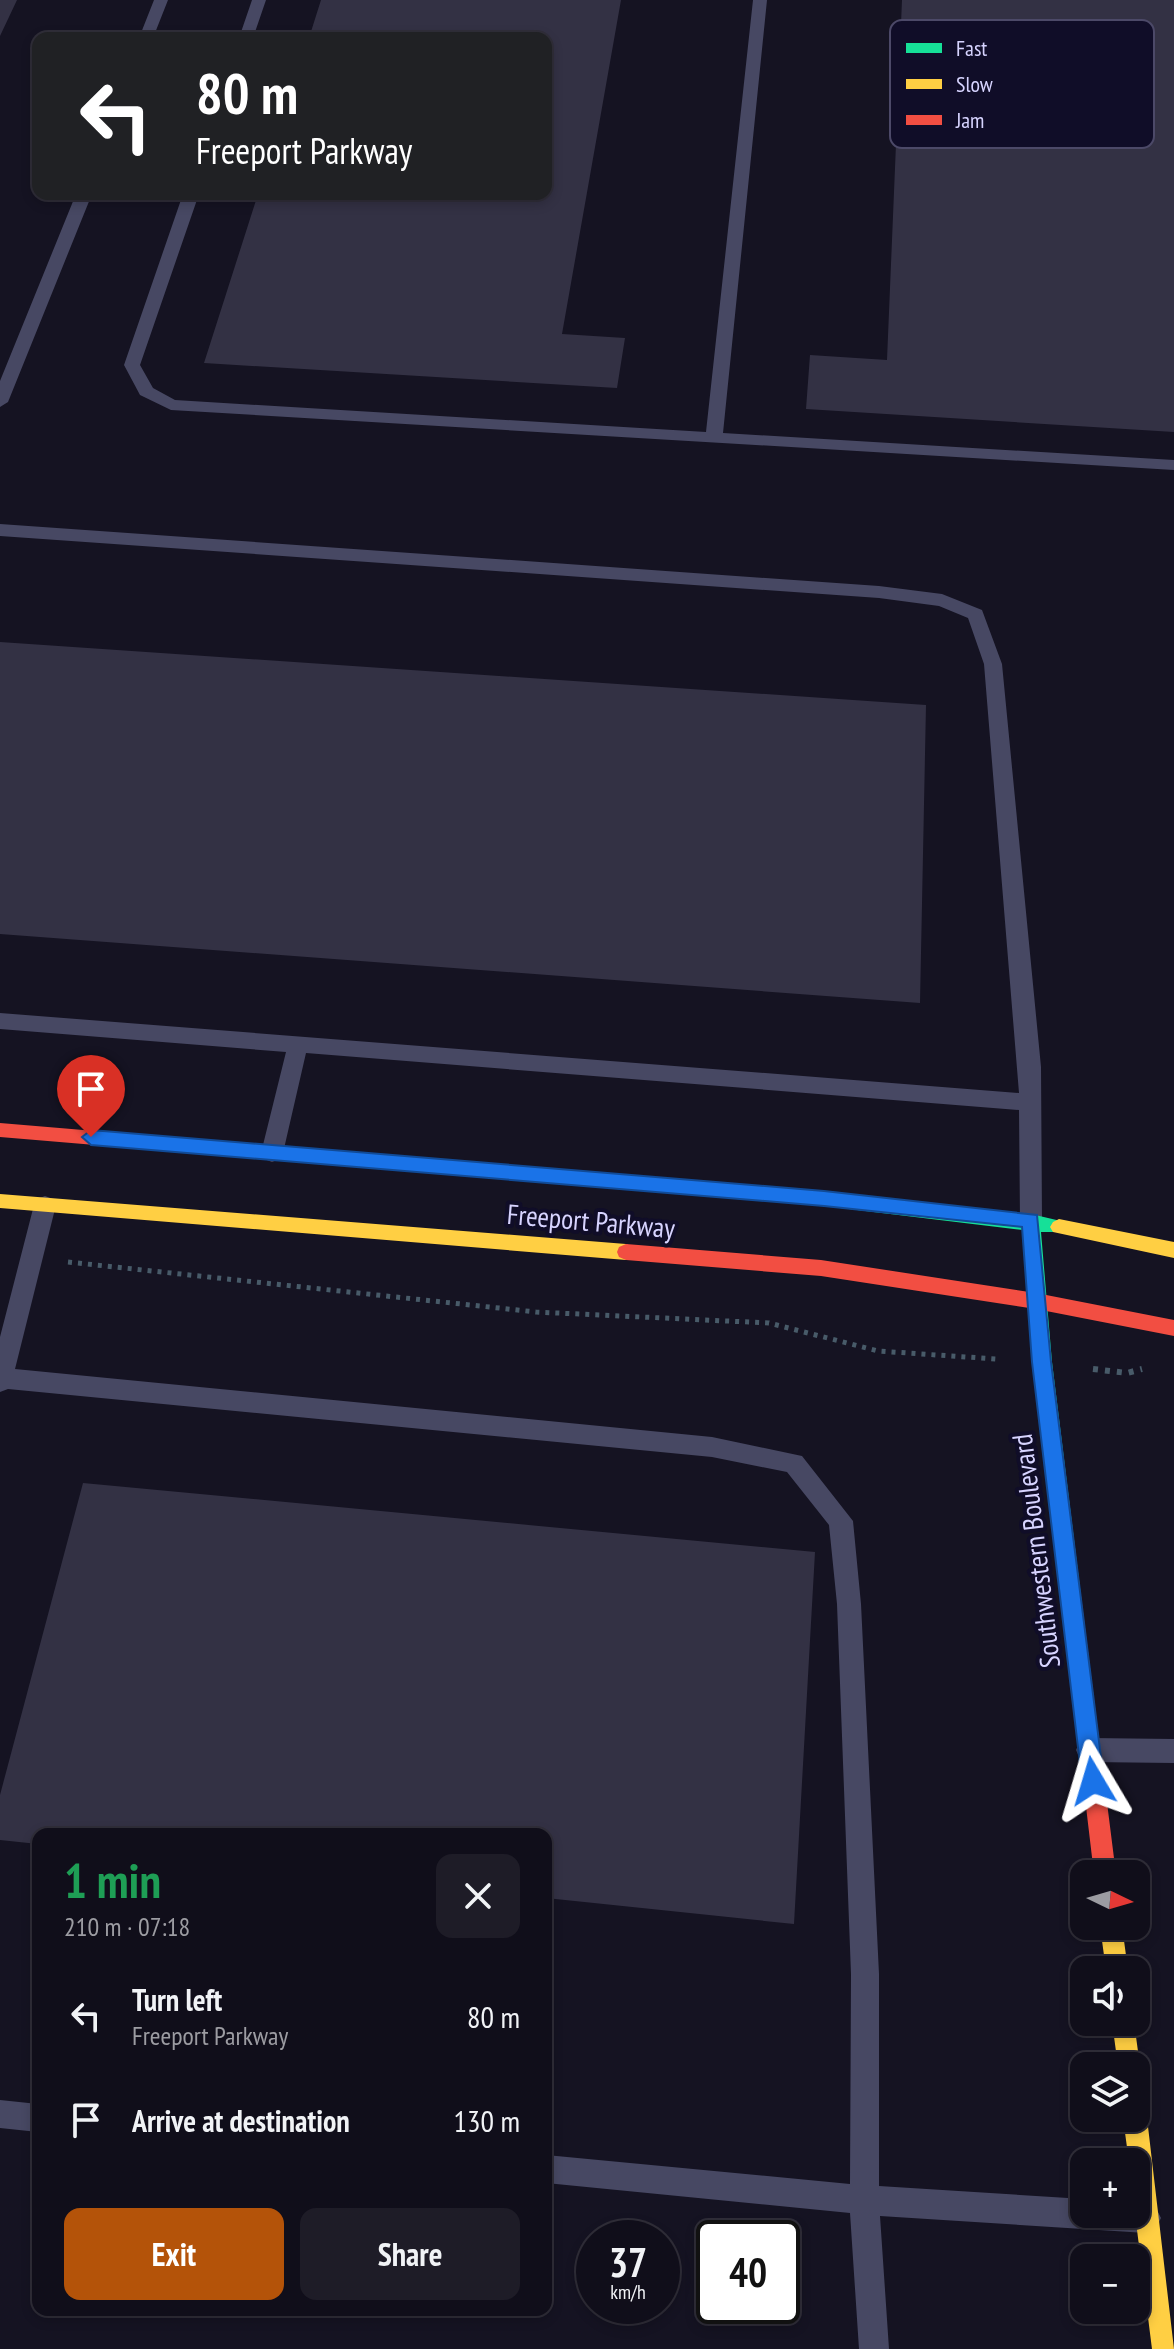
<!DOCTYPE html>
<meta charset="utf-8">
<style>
body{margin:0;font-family:"PT Sans Narrow",sans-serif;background:#1e1c27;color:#f1f3f6;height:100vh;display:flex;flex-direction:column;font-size:30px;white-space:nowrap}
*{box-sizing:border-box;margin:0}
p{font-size:26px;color:#9c9ca2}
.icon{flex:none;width:44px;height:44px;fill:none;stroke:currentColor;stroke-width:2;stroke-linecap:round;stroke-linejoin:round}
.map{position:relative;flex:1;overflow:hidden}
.side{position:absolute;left:32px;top:1828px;width:520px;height:488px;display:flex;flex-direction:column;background:#100e1a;border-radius:16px;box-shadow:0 4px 12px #0003,0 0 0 2px #302e39}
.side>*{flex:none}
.hud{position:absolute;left:32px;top:32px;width:520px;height:168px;border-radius:16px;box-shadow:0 4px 12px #0003,0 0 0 2px #302e39;background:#202124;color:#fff;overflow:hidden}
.needle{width:52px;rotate:95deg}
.controls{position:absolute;left:1070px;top:1860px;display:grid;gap:16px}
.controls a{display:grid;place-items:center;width:80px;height:80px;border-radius:16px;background:#100e1a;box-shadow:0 4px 12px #0003,0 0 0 2px #302e39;font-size:40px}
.speed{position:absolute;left:576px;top:2220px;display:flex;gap:16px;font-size:40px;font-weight:700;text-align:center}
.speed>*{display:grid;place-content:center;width:104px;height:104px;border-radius:50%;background:#100e1a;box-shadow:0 4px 12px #0003,0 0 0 2px #302e39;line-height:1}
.speed small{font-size:20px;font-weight:400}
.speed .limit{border:4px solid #111;border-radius:12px;background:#fff;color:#111}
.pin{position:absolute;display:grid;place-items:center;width:68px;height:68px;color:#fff;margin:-82px -34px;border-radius:50% 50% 50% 0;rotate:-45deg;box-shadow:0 0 8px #0007}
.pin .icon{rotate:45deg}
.me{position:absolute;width:88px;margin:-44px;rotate:353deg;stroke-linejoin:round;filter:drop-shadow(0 0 6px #0008)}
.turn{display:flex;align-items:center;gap:28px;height:168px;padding:0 32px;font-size:36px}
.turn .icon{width:104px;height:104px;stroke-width:2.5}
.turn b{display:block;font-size:56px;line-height:68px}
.round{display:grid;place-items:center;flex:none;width:84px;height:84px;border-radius:16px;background:#1e1c27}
.summary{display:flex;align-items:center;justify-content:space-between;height:136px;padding:0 32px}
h1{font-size:48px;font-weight:700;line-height:60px;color:#1e9e55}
.button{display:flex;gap:16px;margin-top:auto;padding:16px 32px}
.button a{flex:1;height:92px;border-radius:16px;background:#b45309;color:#fff;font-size:32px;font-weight:700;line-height:92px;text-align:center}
.button a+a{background:#1e1c27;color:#f1f3f6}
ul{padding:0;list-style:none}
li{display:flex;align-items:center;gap:24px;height:104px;padding:0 32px}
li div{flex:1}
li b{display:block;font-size:30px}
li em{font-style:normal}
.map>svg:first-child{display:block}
</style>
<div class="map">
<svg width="1174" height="2349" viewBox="0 0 1174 2349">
<rect width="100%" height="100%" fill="#151322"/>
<path fill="#333144" d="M0,0H17L0,36Z
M321,0H621L562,334L625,338L617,388L204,363L258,194H546V38H309Z
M902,0H1174V432L806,409L810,355L887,360Z
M0,642L926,705L920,1003L0,934Z
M83,1483L815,1552L794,1924L546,1898V1834H38V1844L0,1840V1795Z"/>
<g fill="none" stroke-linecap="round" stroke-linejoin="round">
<path stroke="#485b69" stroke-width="5" stroke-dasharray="4 6" stroke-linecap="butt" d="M68,1262L536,1312L769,1323L878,1351L996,1359"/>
<path stroke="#485b69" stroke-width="6" stroke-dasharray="5 7" stroke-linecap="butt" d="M1093,1369L1127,1373L1142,1369"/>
<path fill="#474863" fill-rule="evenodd" d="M154,0H168L153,38H139Z
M252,0H266L253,38H239Z
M753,0H767L723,433L1174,460V470L171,410L140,395L124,365L183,194H199L140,365L153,388L175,400L706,432Z
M76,194H92L8,402L0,407V381Z
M0,524L879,586L942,594L982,610L1002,664L1041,1067L1042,1221L1039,1227L1031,1230L1023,1227L1020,1221L1019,1110L306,1053L283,1153L280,1159L272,1162L264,1159L261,1153L286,1052L0,1029V1013L1019,1093L984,664L968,618L939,606L879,598L0,536Z
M45,1196L53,1199L56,1205L15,1369L712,1437L802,1456L853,1521L861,1604L879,1974V2186L1084,2199V2214H1136V2203L1156,2208L1161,2218L1156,2228L1146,2233L880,2216L889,2349H859L850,2213L546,2183V2155L850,2184L851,1974L837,1604L829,1525L787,1472L712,1457L8,1389L0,1392V1337L34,1205L37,1199Z
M1089,1738L1174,1739V1763L1089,1762L1080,1759L1076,1750L1080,1741Z
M0,2100L38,2104V2132L0,2128Z"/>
<path fill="#16e098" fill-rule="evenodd" d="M655,1178L824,1192L1025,1215L1031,1214L1065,1222L1068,1227L1065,1232H1041L1052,1362L1081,1596L1078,1603L1071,1605L1064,1603L1061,1596L1032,1362L1023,1230L824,1206L655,1192L649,1190L646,1185L649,1180Z"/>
<path fill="#ffcf43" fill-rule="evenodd" d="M0,1194L626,1244L633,1247L635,1252L633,1257L626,1260L0,1208Z
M1059,1219L1174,1242V1258L1053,1232L1050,1227L1053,1222Z
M1100,1926H1122L1128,1970H1106Z
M1112,2022H1134L1140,2066L1137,2074L1136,2066H1118Z
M1136,2107L1143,2110L1147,2118L1174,2349H1152L1135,2214L1136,2162H1129L1123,2118H1136Z"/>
<path fill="#f24e42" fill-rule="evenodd" d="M0,1123L655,1178L661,1180L664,1185L661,1190L655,1192L0,1137Z
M626,1244L821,1260L1036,1293L1174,1320V1336L1036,1309L821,1276L626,1260L619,1257L617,1252L619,1247Z
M1071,1587L1078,1589L1081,1596L1116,1874H1094L1061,1596L1064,1589Z"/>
</g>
<path fill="#1a73e8" stroke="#114b97" stroke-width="2" d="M91,1130L824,1191L1037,1215L1051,1362L1104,1781L1101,1788L1093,1791L1085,1788L1082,1781L1032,1362L1022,1227L824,1206L91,1145L82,1137Z"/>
<g text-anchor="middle" stroke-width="8" stroke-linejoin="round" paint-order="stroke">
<g font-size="28" fill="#d7d4ff" stroke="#100d28">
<text transform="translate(591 1221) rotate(5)" y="10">Freeport Parkway</text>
<text transform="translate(1036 1551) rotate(-97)" y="10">Southwestern Boulevard</text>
</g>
</g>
<rect x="890" y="20" width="264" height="128" rx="12" fill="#100d28" stroke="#4c4968" stroke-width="2"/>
<rect x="906" y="43" width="36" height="10" fill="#16e098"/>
<rect x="906" y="79" width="36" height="10" fill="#ffcf43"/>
<rect x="906" y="115" width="36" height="10" fill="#f24e42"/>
<g font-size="22" fill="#d7d4ff">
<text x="956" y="56">Fast</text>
<text x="956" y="92">Slow</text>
<text x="956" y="128">Jam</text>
</g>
</svg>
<div class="controls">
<a><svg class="needle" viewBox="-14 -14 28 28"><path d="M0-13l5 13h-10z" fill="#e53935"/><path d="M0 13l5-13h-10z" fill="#9c9ca2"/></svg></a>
<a><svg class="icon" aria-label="sound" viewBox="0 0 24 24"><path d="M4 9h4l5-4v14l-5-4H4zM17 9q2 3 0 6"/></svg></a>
<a><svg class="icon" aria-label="layers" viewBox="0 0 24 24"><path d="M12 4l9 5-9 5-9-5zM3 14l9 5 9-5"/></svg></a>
<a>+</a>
<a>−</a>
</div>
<div class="speed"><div>37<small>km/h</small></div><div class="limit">40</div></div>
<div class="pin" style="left:91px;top:1137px;background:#d93025"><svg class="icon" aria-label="arrive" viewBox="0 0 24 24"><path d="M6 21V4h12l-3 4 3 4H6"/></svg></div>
<svg class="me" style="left:1093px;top:1781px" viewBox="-20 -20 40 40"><path d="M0-17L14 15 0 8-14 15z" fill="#1a73e8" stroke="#fff" stroke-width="4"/></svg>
<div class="hud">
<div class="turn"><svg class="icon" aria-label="left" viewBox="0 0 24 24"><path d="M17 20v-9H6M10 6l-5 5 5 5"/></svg><div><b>80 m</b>Freeport Parkway</div></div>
</div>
<section class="side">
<div class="summary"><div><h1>1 min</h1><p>210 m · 07:18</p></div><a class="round"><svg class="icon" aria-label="close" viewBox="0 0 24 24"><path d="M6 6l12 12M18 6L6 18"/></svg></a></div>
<ul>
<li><svg class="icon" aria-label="left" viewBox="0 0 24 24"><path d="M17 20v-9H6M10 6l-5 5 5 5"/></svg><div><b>Turn left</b><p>Freeport Parkway</p></div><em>80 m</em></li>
<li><svg class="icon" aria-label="arrive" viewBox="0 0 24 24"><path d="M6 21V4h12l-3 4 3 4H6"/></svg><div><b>Arrive at destination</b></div><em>130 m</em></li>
</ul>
<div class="button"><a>Exit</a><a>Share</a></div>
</section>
</div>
